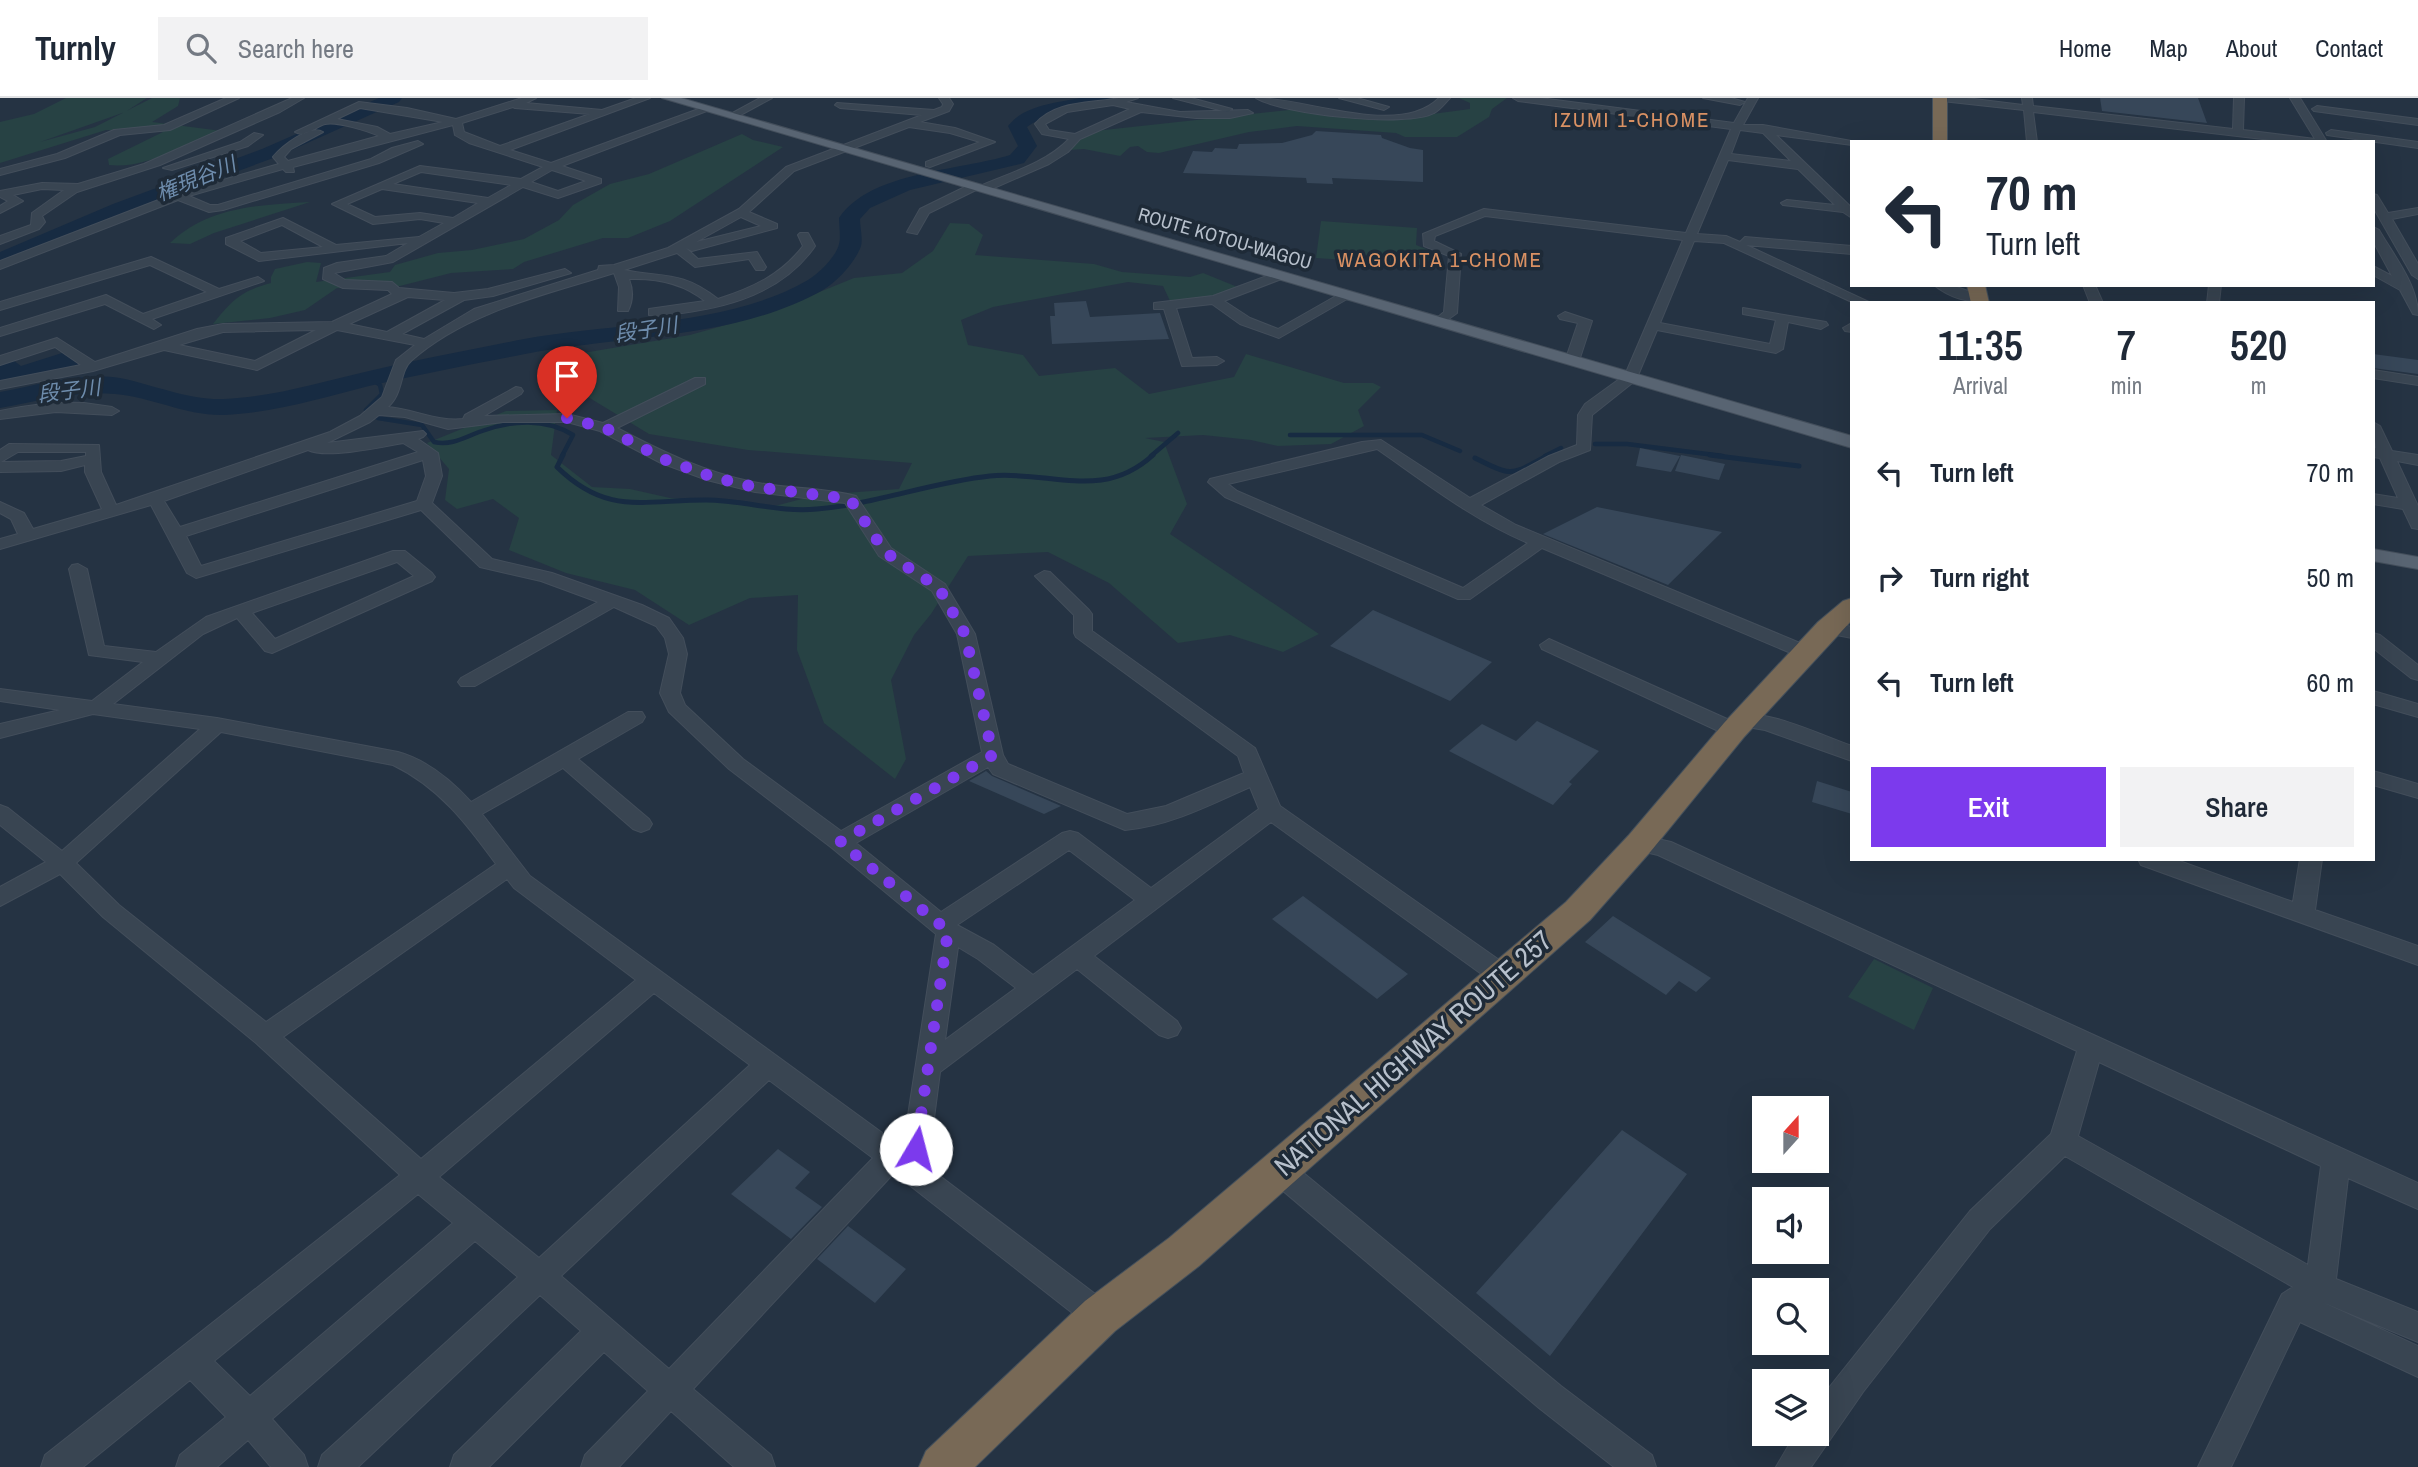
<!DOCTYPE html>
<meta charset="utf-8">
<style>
body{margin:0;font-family:"Archivo Narrow","Noto Sans JP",sans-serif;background:#f2f2f3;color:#1f2937;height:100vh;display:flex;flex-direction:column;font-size:26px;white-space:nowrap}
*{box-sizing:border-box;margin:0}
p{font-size:23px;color:#747a83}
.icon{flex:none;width:38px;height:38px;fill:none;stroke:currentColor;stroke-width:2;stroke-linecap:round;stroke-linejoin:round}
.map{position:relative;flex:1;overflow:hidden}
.panel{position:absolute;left:1850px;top:203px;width:525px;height:560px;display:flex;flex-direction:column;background:#fff;border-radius:0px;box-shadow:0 7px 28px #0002}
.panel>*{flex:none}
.guide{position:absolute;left:1850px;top:42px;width:525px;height:147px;border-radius:0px;box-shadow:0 7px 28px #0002;background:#fff;color:#1f2937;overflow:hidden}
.needle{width:46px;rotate:21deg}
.buttons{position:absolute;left:1752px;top:998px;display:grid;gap:14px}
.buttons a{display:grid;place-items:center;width:77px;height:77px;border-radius:0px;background:#fff;box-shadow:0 7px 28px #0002;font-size:35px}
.pin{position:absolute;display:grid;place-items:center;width:60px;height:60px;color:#fff;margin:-72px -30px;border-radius:50% 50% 50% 0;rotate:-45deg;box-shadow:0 0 7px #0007}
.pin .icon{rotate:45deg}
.me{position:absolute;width:77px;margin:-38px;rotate:8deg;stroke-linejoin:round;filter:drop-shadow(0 0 5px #0008)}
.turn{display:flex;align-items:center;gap:24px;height:147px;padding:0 21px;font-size:32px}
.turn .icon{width:91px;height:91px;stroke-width:2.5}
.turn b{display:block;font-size:49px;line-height:60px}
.eta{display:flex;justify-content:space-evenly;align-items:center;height:119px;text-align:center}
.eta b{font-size:42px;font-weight:600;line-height:49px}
.primary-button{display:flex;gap:14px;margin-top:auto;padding:14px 21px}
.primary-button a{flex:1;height:80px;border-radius:0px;background:#7c3aed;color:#fff;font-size:28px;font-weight:600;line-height:80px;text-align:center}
.primary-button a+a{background:#f2f2f3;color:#1f2937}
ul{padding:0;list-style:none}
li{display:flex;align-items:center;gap:21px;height:105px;padding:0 21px}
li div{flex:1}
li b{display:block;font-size:26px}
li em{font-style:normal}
header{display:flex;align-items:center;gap:42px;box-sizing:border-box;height:98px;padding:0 35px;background:#fff;border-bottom:2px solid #e0e1e3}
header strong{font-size:33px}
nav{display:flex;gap:38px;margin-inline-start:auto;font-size:24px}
.search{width:490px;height:63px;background:#f2f2f3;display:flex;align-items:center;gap:18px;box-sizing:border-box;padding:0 24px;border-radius:0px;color:#747a83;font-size:26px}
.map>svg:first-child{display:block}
</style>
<header>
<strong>Turnly</strong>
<div class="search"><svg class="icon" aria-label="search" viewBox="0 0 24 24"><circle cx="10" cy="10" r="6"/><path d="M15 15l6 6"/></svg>Search here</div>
<nav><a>Home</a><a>Map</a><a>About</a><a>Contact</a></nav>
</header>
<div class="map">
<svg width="2418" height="1369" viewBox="0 0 2418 1369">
<rect width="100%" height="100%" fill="#253343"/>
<path fill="#274244" d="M66,0H147L125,14L40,44L95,29L152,0H180L178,8L152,24L222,33C184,45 150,71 109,67L108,61L163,34L106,32L0,65V24L34,16Z
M1459,0H1507L1492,11L1489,19L1457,39H1405L1396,35L1297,28L1249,34L1159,55L1147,54L1138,48L1130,49L1120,58L1084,51L1069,52L1080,40L1095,33L1298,11L1345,18H1417L1470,11V5Z
M742,36L753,42L783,49L670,123L628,140H603L524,164L513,171L451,175L388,191L337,190L305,212L270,220L213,226C232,202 241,193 271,185V179L275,171L307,164L321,165L316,184L390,174L395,167L438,155L472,152L524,141L559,122L573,107L610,86L649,76Z
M310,104L214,135L190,146L170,145C209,108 260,107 310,104Z
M1321,123L1417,130L1416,147L1439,156L1436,168L1316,160Z
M950,125L969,126L983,137L975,157L1094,166L1122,174L1190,179L1203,175L1240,190L1214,200L1170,203L1163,188L1128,184L993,209L961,222L968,247L1023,257L1039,278L1115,270L1149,296L1234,279L1246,256L1344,285H1373L1381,289L1358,312L1364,328L1331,346L1278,348L1251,342L1203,337L1145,340L1164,344L1187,406L1170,436L1319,536L1283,554L1230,537L1178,545L1109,485L1048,454L968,458L931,516L914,537L891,582L906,661L895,681L824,625L797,552L798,497L750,500L689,527L635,492L566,475L509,452L519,420L493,401L457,411L445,402L449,371L427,345L506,313L557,312L551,357L592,389L630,391L670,400L771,409L817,397L899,391L912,365L748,352L649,336L588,299L565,258L690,237L768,215L854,180L902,175L933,153Z
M1874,861L1933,890L1914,932L1848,899Z"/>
<path fill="#172b42" d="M62,255L80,267L0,285V267L13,262L21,268Z"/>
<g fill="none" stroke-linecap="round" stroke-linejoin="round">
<path stroke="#172b42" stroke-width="4.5" d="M370,280L380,287L382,296L366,312L378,320L422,327L434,344C452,348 465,339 482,333C511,322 546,320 573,337L562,358
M1290,337H1422L1460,353
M1595,346H1627L1723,358
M1151,358L1178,335
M1545,358L1561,350"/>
<path stroke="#172b42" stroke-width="5" d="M563,357L557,369C607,418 643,402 706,402C744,402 780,415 817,411C876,406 932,384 990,378C1050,372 1102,404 1153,357
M1710,357L1799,368
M1475,360C1515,380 1510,377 1549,357"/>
<path fill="#172b42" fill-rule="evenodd" d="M379,0H402L399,4L276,59L127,114L0,169V154L113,106L262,51Z
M1080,0H1117L1114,4C1084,11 1052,11 1027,29L1037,48L1024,65L910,92L870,110L860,121C860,129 863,141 861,148C856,163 837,184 823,192C734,242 623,237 525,256C473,266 420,276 369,288C321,300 274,315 224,317C186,318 152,299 115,296C77,292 38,303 0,310V294C38,287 81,274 120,280C155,287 187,302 224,301C274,299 320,284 369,273C420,261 473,251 524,241C615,224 727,229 808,182C819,175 836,159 839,146C841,139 839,128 839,120C871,73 959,73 1010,57L1018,48L1008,28C1024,7 1056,5 1080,0Z"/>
</g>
<path fill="#374759" d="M2100,0H2198L2207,25L2102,13Z
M1316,33L1381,37L1382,40L1410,50L1423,52V84L1332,80L1333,86L1307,85L1306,80L1183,75L1193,53L1212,54L1215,50L1237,51L1239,46L1282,45L1312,37Z
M1086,203L1090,219L1160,215L1169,241L1052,246L1050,218H1055L1054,205Z
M2373,256L2418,262V276L2373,270Z
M1640,350L1680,358L1671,374L1636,368Z
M1681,357L1725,366L1719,382L1675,373Z
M1597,409L1722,434L1668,487L1543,436Z
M1373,512L1492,564L1450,603L1330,548Z
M1537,623L1599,653L1569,684L1572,686L1553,707L1449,653L1482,626L1516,643Z
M986,673L992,678L1061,708L1044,716L969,683Z
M1817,683L1852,694V716L1812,704Z
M1303,798L1408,876L1377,901L1272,821Z
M1613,818L1711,880L1696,894L1679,883L1666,897L1585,844Z
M1622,1032L1687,1076L1550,1258L1476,1195Z
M778,1051L810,1074L795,1090L822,1109L791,1141L731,1096Z
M848,1128L906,1171L875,1205L817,1161Z"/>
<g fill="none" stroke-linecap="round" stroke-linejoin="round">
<defs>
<path id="minor" d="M226,0H239L170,32L120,37L65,60L0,77V71L57,56L114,32L164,27Z
M292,0H304L280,14L160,67L77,94L42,118L45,124L39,131L0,146V138L31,127L32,115L64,92L42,91L13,97L23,103L0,115V108L8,103L0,99V93L42,85L78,86L144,66Z
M522,0H536L526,5L602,12L636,0H650L510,52L551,65L704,9L712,11L562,68L601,81V85L558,100L523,89L393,164L334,175L345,182L392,184L399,190L454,195L488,191L565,171L571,175L493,198L464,202L402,236L424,241L474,211L598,172L599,168L614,167L668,150L739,111L786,69L922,17L840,10L835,7L837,5L934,12L942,9L943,6L939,0H949L953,6L949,13L920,24L955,30L995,44L930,69L926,68V64L980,44L950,35L909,29L794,73L749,114L777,126V130L692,153L686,150L698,161L757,154L766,169L764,172H756L749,161L695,169L677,155L624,172C663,180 681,172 718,201C752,190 781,177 803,148L798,137L800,135H808L815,148L813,151C776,201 714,213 654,218L649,217V211L705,203C683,185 657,180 629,181C633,191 633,203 628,213H618L619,189L614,175C545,197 468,213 412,262C399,273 404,295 388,309C413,311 438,324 463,321L465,317L516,289L521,290L523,293L521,296L484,318L567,316L603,325L695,280H705V286L617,330C661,353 704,374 753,384C787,391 822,389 856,398L891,450L945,486L975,536L1003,657L1008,666L1127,716L1166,708L1244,675L1238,658L1076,539L1074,535V517L1035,478L1044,473L1050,474L1089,512L1092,516V533L1255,650L1280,708L1512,871L1515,878L1512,885L1503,888L1494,885L1271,724L1094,858L1177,923L1181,930L1177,937L1168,940L1159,937L1077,871L940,974L930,1051L924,1066L1111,1208L1115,1218L1111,1228L1100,1233L1089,1228L894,1075L693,1291L771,1357L775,1369H734L671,1313L619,1369H581L585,1357L648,1293L604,1254L489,1369H450L454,1357L581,1233L540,1197L358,1369H318L322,1357L518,1179L475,1143L272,1321L304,1357L308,1369H271L248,1342L217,1369H176L180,1357L226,1319L190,1282L83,1369H41L45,1357L400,1077L256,945L103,819L60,776L0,808V789L46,764L0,727V707L8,710L62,753L200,631L93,616L0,640V626L60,612L0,603V591L92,603L143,564L89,557L69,471L72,467L78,466L87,471L104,548L156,554L206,519L393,453H405L432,475L435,479L432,483L272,555L265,553L237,520L203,536L113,606L217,620L398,654C427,662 451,682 471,704L628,614H642L645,619L642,624L578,661L649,721L652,726L649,731L641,734L633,731L563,670L482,716L530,778L903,1050L936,836L832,750L729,671L669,614L660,595L669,556L665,540L656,528L614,509L475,588H461L458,584L461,580L598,504L541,483L480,469L421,412L196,480L187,475L151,407L0,451V441L18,436L11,421L0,415V404L24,415L33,431L102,411L85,374V367L61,373L0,374V352L9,346L99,347L101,374L116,407L330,334L360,318L382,299L396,262L415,247L337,232L257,272L164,252L93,273L0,291V283L81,267L55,249L0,267V258L57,240L95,264L197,231L223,226L332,224L392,196L388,192L343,190L323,181L324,170L337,165L386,158L408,145L259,163L226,146V140L283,120L336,147L419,139L444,125L420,121L373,126L332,106L420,68L521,81L543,69L469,45L455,37L453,27L293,69L294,74H286L283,71L189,98L210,107H218L371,61L392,50L418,43L423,46L379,65L223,112L209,114L178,102L0,171V163L174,96L279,66L273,59C282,48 310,26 323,34L291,51L284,59L288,63L379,38C369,33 336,23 325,26C315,29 305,40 295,34L359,4L407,10L456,21ZM513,9L515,10L590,16L500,48L464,34L462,25ZM360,10L443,24L390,36L377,29L337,21ZM552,72L586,83L558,93L531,84ZM421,74L511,87L488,100L393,86ZM382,91L478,105L453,120L420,115L375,119L347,106ZM741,119L761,128L696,144ZM282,127L323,149L261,155L240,143ZM408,199L445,202L387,234L349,226ZM316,232L255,263L179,247L223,234ZM379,317L405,319L448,331L503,324H567L600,333L661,365L707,382L755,394L845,405L879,458L932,493L957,536L982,654L841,733L743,661L685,607L680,595L687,556L683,540L669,520L642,507L552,475L492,461L432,405L442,378L438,355L418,341L423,339L426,336L423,333L327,345L370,324ZM403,345L418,354L180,429L164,403L308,352C326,361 382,349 403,345ZM18,354H86V358L61,363L1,364ZM423,362L426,378L417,403L201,468L186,438ZM397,464L414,478L275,541L252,515ZM221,634L393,667C439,689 467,726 496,766L266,924L119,807L76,765ZM988,669L993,676L1125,732C1169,728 1210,707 1250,689L1259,711L1151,790L1078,735L1070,733L1062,735L941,814L856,745ZM1069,752L1135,802L1033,877L994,847L957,827ZM507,781L514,790L636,882L421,1061L283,939ZM958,849L978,861L1016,890L945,942ZM654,895L750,967L539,1160L439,1079ZM769,982L873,1060L669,1271L561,1178ZM418,1096L453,1125L250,1298L214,1263Z
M760,0H772L735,20L727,18Z
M1119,0H1138L1126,4L1180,14L1248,12L1253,15L1230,20H1196L1141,14L1080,41L1068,54L1049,66L987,93L978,91L929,115L917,136L907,134L920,111L971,86L980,88C1010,75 1046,65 1069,41L1042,36L1035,26C1056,2 1090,6 1119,0ZM1113,7L1130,11L1075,36L1049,32L1045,26L1067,14Z
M1173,0H1191L1232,11L1227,14Z
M1256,0C1307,0 1399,40 1439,0H1450C1445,5 1440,12 1434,15C1407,30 1281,16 1256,0Z
M1339,0H1357L1389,9L1384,12Z
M1513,0H1540L1734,25L1748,0H1758L1743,27H1763L1857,44H1852V47L1776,37L1852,110V120L1843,114L1783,107L1781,105L1787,102L1835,107L1798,71L1728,62L1697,136L1726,138L1740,144L1745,139L1852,148V156L1746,147L1871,205H1854L1724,145L1694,143L1660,225L1770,246L1776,222L1743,216V210L1826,224L1828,227L1821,231L1788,224L1783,251L1776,255L1657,232L1636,282L1592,317L1590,352L1559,364L1481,407L1516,427L1812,550L1814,554L1812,558H1798L1542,450L1470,501H1458L1225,399L1208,384L1210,381L1362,344L1381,342L1470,400L1549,358L1577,347L1578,317L1585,306L1625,277L1683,142L1485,118L1435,138L1434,143L1461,156L1457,215L1439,228L1432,224L1444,214L1449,158L1424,148L1423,136L1484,111L1686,135L1731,31L1518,3ZM1740,32L1763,35L1791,63L1731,56ZM1377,351C1426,385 1473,422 1528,445L1463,490L1237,393L1228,386Z
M1703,0H1731L1745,4L1740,7Z
M1937,0H1966L2023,7L2022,0H2032L2033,8L2233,31L2234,0H2244L2243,32L2315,41L2290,0H2300L2327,44H2289L2033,14L2037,44H2027L2024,12L1942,3Z
M2317,8L2418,21V27L2314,13L2312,11Z
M2331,32L2418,44V50L2327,37L2326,35Z
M254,35L263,37L248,48L172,72L163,70L240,44Z
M2373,96L2377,97L2388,115L2418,110V116L2392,121L2418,166V181L2412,177L2373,109Z
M2373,129L2379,132C2394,158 2418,187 2418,217L2413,216L2400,192L2373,177V168L2392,178L2373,143Z
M151,159L219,191L258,179L264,183L152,221L161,227L154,231L105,206L0,238V230L106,197L143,216L207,194L150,167L0,212V204Z
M1280,173L1286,177L1284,180L1224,203L1250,220L1278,231L1343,194L1348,193L1354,197L1279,240L1240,226L1212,206L1176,210L1192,260L1217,259L1224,263L1217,267L1182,268L1164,211H1154V205L1213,198Z
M1934,187H1951L1985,199C1972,209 1946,197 1934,187Z
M2083,187H2095L2103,205H2090Z
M2209,187H2221L2219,205H2207Z
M1565,214L1592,223L1579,263L1572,267L1565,263L1578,225L1560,221L1558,218Z
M1850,226L1852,234L1845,233L1843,230Z
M2373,272L2418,279V287L2373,280Z
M84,305L112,309L119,313L112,317L56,314L0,321V313C28,307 55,304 84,305Z
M2373,324L2380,328L2392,353L2418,357V367L2397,363L2418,408V431L2412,430L2403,411L2373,406V396L2398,400L2380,360L2373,359V351L2376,350Z
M1827,524L1852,529V540L1821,534L1818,530Z
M2373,535L2380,537L2418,567V582L2411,580L2373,550Z
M1549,541L1736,625L1734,622L1737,617C1765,610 1823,638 1852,648V663L1765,632L1741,628L1744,632L1741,637H1727L1542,551L1540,547Z
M2373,593L2418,606V619L2373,606Z
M2373,673L2418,686V700L2373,687Z
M1640,737L1671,744L2418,1085V1111L2348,1080L2336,1181L2418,1214V1244L2322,1204L2418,1248V1279L2300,1224L2231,1369H2198L2282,1196L2293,1189L2065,1058L1990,1131L1863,1294L1811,1369H1776L1796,1335H1816V1306L1970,1113L2051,1036L2077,953L1658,757L1632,751L1629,745L1632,739ZM2099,964L2321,1068L2308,1167L2078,1038Z
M2138,761H2174L2293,804L2300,761H2322L2315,812L2418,848V867L2141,767Z
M1279,1060L1289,1063L1561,1288L1652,1357L1656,1369H1614L1539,1310L1269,1081L1265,1072L1269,1063Z"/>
<path id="major" d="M662,0H681L1852,338V350Z
M2373,451L2418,459V471L2373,463Z"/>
<path id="highway" d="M1933,0H1947V44H1933Z
M1967,187H1985L1989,205H1971Z
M1852,500V522L1744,639L1651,753L1590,822L1199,1168L1115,1233L975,1369H919L926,1353L1085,1203L1169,1140L1566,804L1629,737L1724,625L1818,524L1843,503Z"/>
</defs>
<use href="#minor" stroke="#434e5b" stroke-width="2"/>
<use href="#major" stroke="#434e5b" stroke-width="2"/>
<use href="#highway" stroke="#44505c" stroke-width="2"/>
<use href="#minor" fill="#394552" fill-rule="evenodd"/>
<use href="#major" fill="#586472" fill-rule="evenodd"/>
<use href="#highway" fill="#786956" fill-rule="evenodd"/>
</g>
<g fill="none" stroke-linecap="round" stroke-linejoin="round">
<path stroke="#7c3aed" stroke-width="12" stroke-dasharray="0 21.6" d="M567,320L605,330L666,362L713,379L755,389L850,401L885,454L939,490L965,536L993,657L840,744L948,833L916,1051"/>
</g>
<g text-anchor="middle" stroke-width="7" stroke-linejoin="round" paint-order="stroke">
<g font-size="19" fill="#b7c0cc" stroke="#1e2a37">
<text transform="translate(1225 140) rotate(16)" y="7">ROUTE KOTOU-WAGOU</text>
</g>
<g font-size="21" letter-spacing="2" fill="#da9163" stroke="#1e2a37">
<text x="1632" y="29">IZUMI 1-CHOME</text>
<text x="1440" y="169">WAGOKITA 1-CHOME</text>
</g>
<g font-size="21" font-style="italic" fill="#6e8cac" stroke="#1e2a37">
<text transform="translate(196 81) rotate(-22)" y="7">権現谷川</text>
<text transform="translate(646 232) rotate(-9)" y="7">段子川</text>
<text transform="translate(69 293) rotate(-7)" y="7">段子川</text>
</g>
<g font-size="28" fill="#b7c0cc" stroke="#1e2a37">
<text transform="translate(1413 955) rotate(-41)" y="10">NATIONAL HIGHWAY ROUTE 257</text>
</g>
</g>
</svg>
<div class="buttons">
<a><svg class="needle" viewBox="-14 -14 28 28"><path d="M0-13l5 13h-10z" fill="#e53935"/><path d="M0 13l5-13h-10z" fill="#747a83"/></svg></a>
<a><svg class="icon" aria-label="sound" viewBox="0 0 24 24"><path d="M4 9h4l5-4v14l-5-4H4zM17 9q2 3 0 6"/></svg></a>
<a><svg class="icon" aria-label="search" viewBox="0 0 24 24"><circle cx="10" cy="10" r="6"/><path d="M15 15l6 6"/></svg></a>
<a><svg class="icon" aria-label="layers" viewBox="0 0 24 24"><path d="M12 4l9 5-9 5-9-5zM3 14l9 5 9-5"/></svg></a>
</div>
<div class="pin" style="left:567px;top:320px;background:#d93025"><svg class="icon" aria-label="arrive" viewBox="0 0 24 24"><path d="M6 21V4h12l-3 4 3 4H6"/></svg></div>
<svg class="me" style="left:916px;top:1051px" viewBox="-20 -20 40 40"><circle r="19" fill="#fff"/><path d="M0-13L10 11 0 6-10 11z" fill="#7c3aed"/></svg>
<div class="guide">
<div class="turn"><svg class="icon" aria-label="left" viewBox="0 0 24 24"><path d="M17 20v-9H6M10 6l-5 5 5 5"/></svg><div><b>70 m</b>Turn left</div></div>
</div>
<section class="panel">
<div class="eta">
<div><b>11:35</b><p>Arrival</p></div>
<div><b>7</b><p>min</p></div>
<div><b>520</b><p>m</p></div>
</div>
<ul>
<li><svg class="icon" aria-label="left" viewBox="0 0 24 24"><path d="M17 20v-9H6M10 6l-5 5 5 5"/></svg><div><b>Turn left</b></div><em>70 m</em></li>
<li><svg class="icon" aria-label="right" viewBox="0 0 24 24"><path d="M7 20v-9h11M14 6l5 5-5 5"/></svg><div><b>Turn right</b></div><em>50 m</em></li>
<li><svg class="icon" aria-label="left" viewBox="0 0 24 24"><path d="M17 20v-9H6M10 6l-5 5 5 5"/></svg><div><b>Turn left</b></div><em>60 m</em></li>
</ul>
<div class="primary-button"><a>Exit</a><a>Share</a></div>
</section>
</div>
